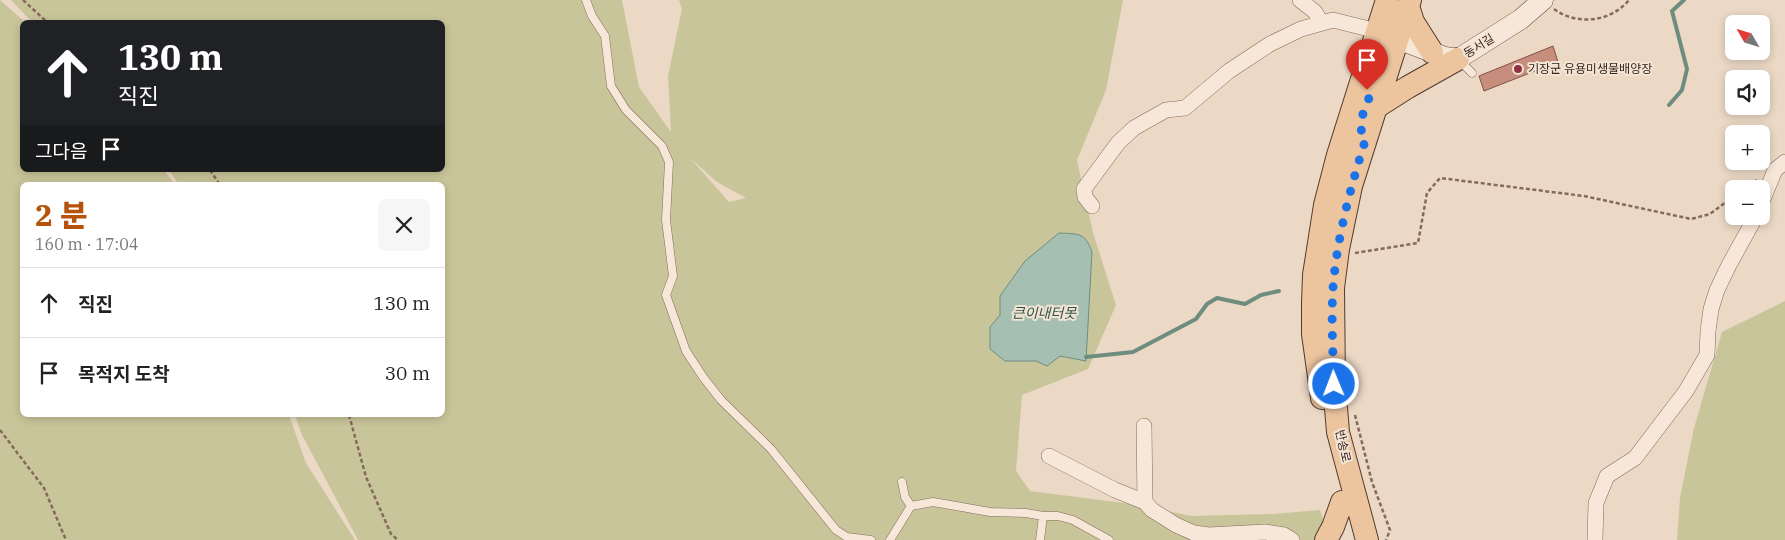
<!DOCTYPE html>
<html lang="ko">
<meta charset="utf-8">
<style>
body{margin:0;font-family:"IBM Plex Serif","Noto Sans KR",serif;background:#f6f6f6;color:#222;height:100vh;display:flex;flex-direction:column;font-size:19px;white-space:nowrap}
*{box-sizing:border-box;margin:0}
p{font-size:16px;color:#767676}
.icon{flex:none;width:28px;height:28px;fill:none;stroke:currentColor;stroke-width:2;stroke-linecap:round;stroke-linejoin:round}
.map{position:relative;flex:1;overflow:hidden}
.side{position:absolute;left:20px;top:182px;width:425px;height:235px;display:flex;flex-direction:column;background:#fff;border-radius:8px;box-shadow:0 2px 8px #0003}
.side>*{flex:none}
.top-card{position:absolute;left:20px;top:20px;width:425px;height:152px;border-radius:8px;box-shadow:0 2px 8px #0003;background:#202124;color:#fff;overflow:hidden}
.needle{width:32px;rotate:309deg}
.tools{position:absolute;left:1725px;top:15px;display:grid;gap:10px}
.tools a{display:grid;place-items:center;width:45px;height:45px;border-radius:8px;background:#fff;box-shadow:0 2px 8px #0003;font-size:25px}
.pin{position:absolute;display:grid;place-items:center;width:42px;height:42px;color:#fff;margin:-51px -21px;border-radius:50% 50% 50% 0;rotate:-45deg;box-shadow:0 0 5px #0007}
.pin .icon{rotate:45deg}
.me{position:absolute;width:55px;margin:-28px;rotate:359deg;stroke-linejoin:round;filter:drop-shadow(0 0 4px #0008)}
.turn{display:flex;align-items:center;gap:18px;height:105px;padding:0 15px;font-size:22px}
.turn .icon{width:65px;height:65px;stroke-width:2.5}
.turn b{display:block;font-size:35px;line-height:42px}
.then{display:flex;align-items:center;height:48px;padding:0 15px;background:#0003;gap:10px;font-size:19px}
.round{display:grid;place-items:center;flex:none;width:52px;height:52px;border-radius:8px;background:#f6f6f6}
.headline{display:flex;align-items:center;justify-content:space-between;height:85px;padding:0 15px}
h1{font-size:30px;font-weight:800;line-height:38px;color:#b45309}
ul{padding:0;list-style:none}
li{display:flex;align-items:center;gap:15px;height:70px;padding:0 15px;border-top:1px solid #e0e0e0}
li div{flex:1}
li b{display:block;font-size:19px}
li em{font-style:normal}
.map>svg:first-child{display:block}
</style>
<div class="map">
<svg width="1785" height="540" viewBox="0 0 1785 540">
<rect width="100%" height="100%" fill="#ebd8c5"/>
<path fill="#c9c59a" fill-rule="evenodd" d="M0,0L25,22H22V170H164L175,185H22V415H289L306,463L355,540H0Z
M11,0H622L639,87L671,132L668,76L682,9L679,0H1123L1106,90L1077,160L1093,233L1116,305L1088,369L1022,395L1016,471L1030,491L1139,505L1191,516L1274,514L1320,510L1329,540H358L301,433L295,415H442V185H179L169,170H442V22H32ZM691,159L717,182L746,198L729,202Z
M1785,301V540H1677L1680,498L1694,428L1722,332Z"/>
<path fill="#a6bfb3" stroke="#6e8d7f" d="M1059,233C1078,234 1085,232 1092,252L1086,361L1060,356L1047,366L1036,361H1005L990,349V327L1000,315V296L1025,261Z"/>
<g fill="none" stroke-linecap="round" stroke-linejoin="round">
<path stroke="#6e8d7f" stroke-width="4" d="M1669,105L1682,90L1687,69L1672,11L1684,0
M1086,357L1133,352L1196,319L1207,304L1217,298L1245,304L1261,295L1279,291"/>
</g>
<path fill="#c78d7d" stroke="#835044" d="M1553,46L1558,62L1484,91L1479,76Z"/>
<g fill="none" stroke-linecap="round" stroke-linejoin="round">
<defs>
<path id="lane" d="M586,0L592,16L605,36L611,86L626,110L662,146L669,162L666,220L673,276L666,295L686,351L703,377L721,400L771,449L836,530L847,537L871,540
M1459,60L1472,73
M902,482L905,497L911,506
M890,540L911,506L933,502L990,512L1026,513L1043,516H1058L1073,520L1109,540
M1040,540L1043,516"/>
<path id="street" d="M1300,0L1315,12L1321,22
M1761,204L1775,170L1785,162
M1092,206L1085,197L1084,189L1118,143L1134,128L1166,110L1185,108L1229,71L1270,44L1301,29L1333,20L1377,31
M1144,426L1145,502
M1049,456L1115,490L1145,502L1152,510L1176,525L1194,533L1209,535L1265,532L1284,535L1292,540
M1595,540L1596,503L1607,476L1635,458L1686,391L1707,355L1708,331L1711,309L1717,290L1729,265L1756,216"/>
<path id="secondary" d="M1384,34L1445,57L1458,59L1521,19L1543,0"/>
<path id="primary" d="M1408,6L1413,22L1432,52
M1375,108L1408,87L1458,59
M1322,398L1313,334V303L1314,275L1325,205L1338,155L1387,0
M1326,540L1333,527L1342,502
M1367,540L1338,432L1334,384L1333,288L1338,249L1351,186L1410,0"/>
</defs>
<use href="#lane" stroke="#856a5c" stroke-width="9"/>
<use href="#street" stroke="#856a5c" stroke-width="16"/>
<use href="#secondary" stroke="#674b3f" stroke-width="21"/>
<use href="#primary" stroke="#533a30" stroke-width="24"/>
<path stroke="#856a5c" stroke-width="2.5" stroke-dasharray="4 2.5" stroke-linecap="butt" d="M23,0L47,22
M1554,9C1577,26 1611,22 1629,0
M210,170L220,185
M1743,189L1757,180
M1355,253L1418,243L1427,193L1440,178L1584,196L1691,219L1710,214L1734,196
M349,415L366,477L391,534L398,540
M1355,415L1372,482L1390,530L1386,540
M0,430L44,488L66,540"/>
<use href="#lane" stroke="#f7e7d8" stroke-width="8"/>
<use href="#street" stroke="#f7e7d8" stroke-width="15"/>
<use href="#secondary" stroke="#f7e7d8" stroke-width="20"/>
<use href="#primary" stroke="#ecc59f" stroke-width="22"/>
</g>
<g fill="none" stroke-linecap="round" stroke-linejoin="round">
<path stroke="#1a73e8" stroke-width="9" stroke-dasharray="0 16.2" d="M1334,384C1333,352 1331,319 1333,288C1337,237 1351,186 1366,138C1354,127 1366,108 1370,95L1367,90"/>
</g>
<circle fill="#913044" stroke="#f3e4d4" stroke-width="2" cx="1518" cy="69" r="5"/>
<g text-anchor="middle" stroke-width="4" stroke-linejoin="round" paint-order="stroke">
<g font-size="12" fill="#36261f" stroke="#f3e4d4">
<text transform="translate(1479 46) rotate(-32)" y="4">동서길</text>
<text transform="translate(1343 446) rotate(77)" y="4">반송로</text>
</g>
<g font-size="12" fill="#36261f" stroke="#f3e4d4" text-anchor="start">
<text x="1528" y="73">기장군 유용미생물배양장</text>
</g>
<g font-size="14" font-style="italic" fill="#2f554b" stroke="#f3e4d4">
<text x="1044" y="318">큰이내터못</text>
</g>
</g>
</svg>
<div class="tools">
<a><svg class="needle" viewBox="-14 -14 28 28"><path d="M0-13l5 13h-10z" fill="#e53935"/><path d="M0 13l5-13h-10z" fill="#767676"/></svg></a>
<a><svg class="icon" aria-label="sound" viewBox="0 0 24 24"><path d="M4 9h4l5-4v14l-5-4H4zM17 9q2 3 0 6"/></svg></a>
<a>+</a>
<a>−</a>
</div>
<div class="pin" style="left:1367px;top:90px;background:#d93025"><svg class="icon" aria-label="arrive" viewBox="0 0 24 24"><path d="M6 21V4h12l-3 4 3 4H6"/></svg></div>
<svg class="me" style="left:1334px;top:384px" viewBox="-20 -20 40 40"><circle r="17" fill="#1a73e8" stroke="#fff" stroke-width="3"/><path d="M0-11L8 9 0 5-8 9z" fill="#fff"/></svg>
<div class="top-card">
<div class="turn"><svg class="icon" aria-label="ahead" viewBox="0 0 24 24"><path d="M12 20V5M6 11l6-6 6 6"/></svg><div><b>130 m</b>직진</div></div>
<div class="then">그다음<svg class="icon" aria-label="arrive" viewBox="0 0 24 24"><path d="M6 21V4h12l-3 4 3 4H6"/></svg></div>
</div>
<section class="side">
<div class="headline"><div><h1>2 분</h1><p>160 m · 17:04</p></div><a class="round"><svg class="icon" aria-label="close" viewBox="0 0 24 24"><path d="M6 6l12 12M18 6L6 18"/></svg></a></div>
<ul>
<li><svg class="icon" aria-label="ahead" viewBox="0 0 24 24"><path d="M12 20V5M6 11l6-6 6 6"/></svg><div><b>직진</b></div><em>130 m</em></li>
<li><svg class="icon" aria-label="arrive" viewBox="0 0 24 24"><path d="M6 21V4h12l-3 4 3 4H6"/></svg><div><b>목적지 도착</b></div><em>30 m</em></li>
</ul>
</section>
</div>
